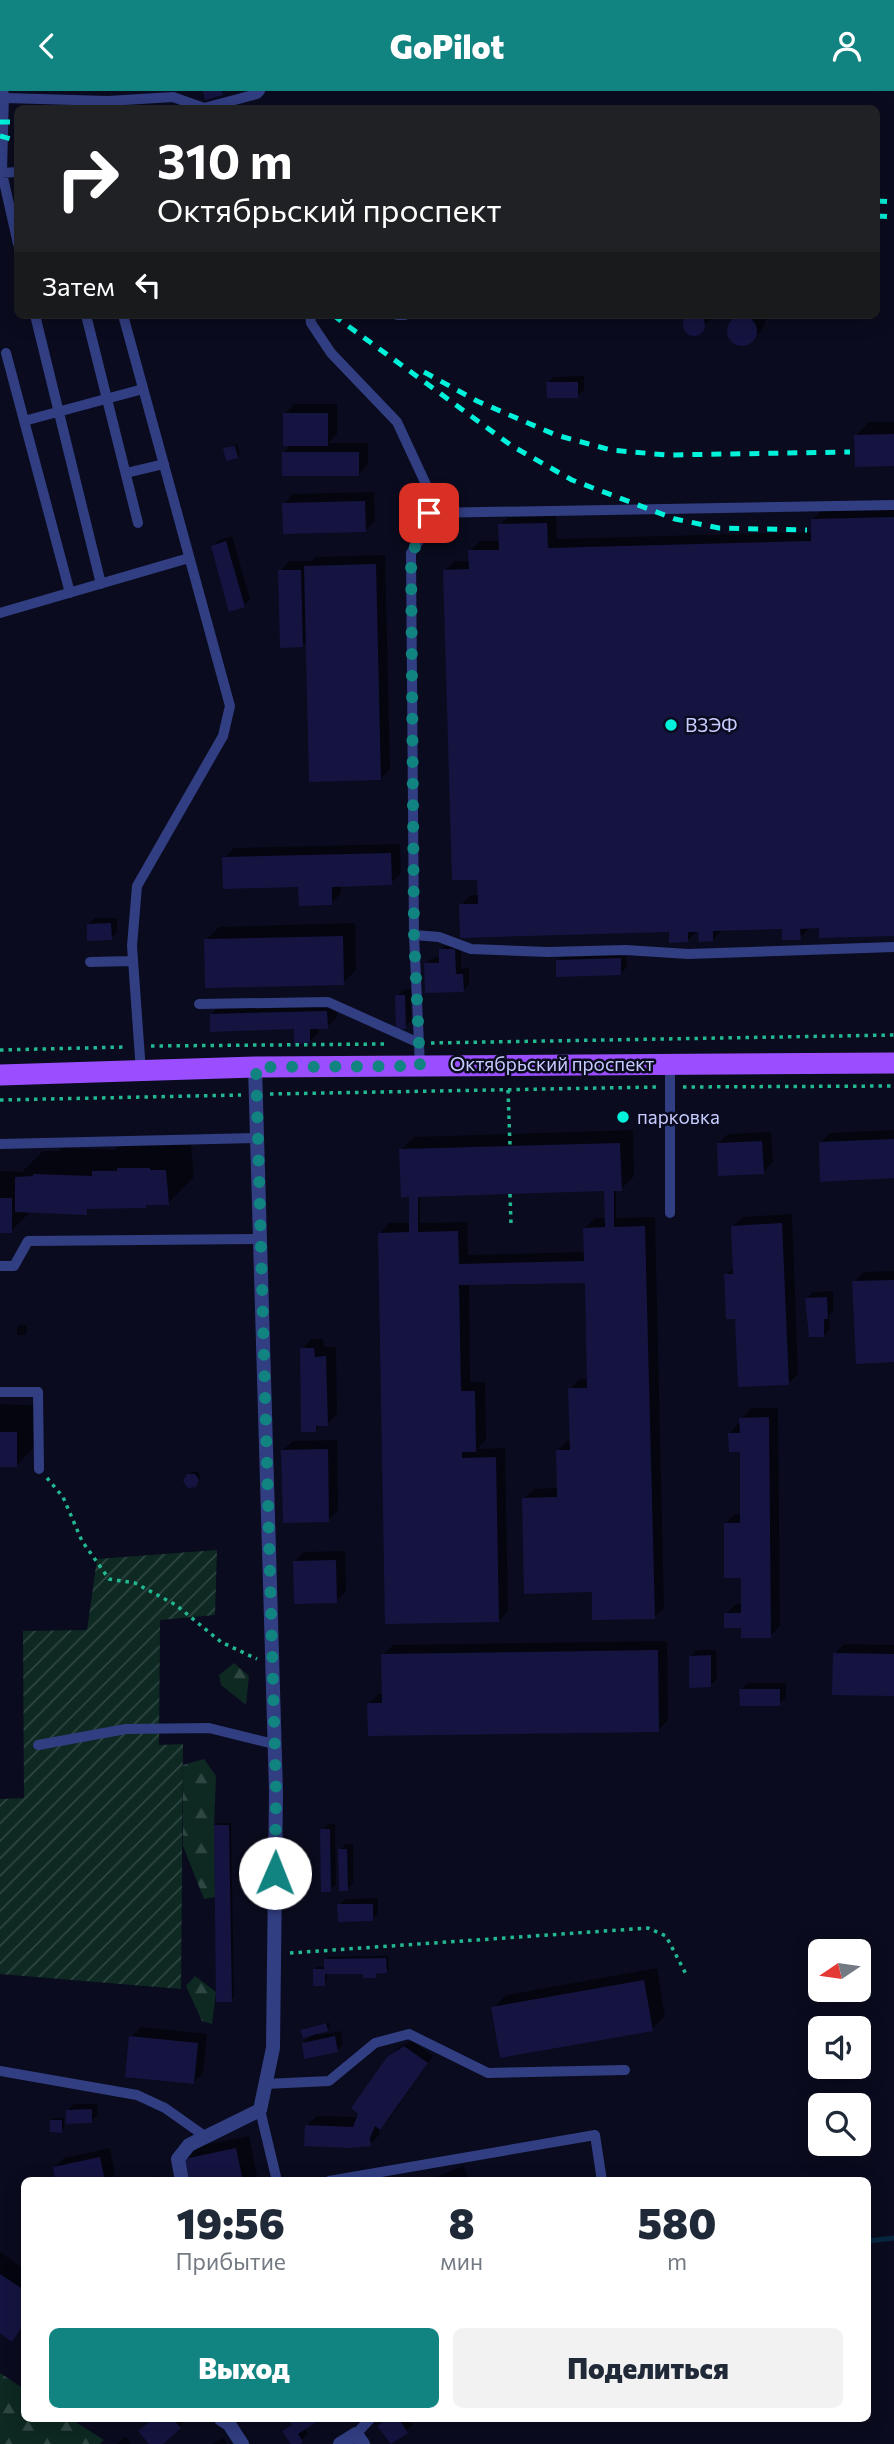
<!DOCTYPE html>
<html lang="ru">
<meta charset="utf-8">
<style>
body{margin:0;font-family:Commissioner,sans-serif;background:#f2f2f3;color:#1f2937;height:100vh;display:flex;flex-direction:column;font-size:26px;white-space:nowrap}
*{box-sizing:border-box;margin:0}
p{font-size:23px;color:#747a83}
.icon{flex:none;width:38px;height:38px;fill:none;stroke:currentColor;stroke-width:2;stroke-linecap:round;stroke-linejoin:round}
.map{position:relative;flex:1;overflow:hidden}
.sheet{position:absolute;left:21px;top:2086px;width:850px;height:245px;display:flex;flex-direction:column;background:#fff;border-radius:10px;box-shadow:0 4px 18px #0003}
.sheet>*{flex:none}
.hud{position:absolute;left:14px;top:14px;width:866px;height:214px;border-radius:10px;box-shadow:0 4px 18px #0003;background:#202124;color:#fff;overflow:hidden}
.needle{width:46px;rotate:257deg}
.buttons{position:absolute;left:808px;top:1848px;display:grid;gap:14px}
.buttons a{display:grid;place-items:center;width:63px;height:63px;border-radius:10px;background:#fff;box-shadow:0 4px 18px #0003;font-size:35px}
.pin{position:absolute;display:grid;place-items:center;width:60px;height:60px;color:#fff;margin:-30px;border-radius:14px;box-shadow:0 4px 10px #0006}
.me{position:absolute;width:77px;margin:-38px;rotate:1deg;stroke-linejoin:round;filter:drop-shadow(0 0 5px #0008)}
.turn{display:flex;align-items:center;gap:24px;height:147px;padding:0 28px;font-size:32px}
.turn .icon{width:91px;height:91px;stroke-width:2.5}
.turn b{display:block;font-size:49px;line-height:60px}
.then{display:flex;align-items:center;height:66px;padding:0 28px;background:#0003;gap:14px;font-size:26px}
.eta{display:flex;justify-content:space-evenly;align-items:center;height:119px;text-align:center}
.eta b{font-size:42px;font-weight:800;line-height:49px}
.primary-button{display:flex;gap:14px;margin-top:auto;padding:14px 28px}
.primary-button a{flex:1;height:80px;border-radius:10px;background:#118381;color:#fff;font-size:28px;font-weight:800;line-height:80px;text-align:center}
.primary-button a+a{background:#f2f2f3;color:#1f2937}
header{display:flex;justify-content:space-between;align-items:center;height:91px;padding:0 28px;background:#118381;color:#fff;font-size:32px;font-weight:800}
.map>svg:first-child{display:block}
</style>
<header><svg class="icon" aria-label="back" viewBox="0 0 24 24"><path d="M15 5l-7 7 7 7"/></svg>GoPilot<svg class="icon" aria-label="person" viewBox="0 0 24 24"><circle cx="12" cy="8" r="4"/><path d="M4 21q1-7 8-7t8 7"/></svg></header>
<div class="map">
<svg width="894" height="2353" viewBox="0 0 894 2353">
<defs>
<pattern id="forest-firs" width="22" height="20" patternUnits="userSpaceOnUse" patternTransform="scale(1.75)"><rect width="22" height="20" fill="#0d2922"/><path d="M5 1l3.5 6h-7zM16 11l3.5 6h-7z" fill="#2f4743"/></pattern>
<pattern id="garden-furrows" width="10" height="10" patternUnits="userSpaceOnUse" patternTransform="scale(1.75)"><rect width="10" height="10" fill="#0d2922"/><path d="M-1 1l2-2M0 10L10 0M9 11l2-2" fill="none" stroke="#2f4743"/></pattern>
</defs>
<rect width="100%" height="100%" fill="#0a0b1e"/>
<path fill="url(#forest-firs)" d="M234,1572L249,1585L246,1614L221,1594L219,1584Z
M204,1668L216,1685L214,1734L215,1806L204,1808L183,1755V1674Z
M195,1885L216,1901L212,1933L202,1930L186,1895Z
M0,2282L24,2298V2328H71L104,2349L100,2353H0Z"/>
<path fill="url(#garden-furrows)" d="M217,1459L215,1524L160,1529L159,1654L183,1653L181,1898L0,1883V1708L24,1707L23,1540L87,1539L97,1468Z"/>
<path fill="#0007" fill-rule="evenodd" d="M713,224V227L694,243L686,239L685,229L689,224Z
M739,224H764L766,228L764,235L760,241L749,251L743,253L731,248L728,241L730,234Z
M584,285V299L577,305L548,292L554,286Z
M294,313H337V343L329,352H368V373L359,383L284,361L292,353L285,323Z
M869,331H894V374L856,345Z
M237,353L240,363L237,366L225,358Z
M374,401L375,430L365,440L284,413L293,403Z
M894,417V844L821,836L810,837L800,847L784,836L723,838L713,849L700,837L688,849L671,839L461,814L471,804H479L445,480L455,470H470V460L480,450H501L500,434L510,424L556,423L557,448L813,441L812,429L822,419Z
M232,445L250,508L244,514L213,455L219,449Z
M385,464L390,678L381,687L307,550L302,555L280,480L290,470H312L315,466Z
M400,753L401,782L391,792L341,794V802L332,812L300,795L224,767L234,757Z
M95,827H117V841L111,847L89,833Z
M355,832L356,879L343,892L206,849L219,836Z
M447,853H461V878L469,877V893L463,900L426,873L432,867L441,866V859Z
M626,861L627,876L620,883L558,869L564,863Z
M411,898V930L405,936L397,905L403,899Z
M336,911L337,926L327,936H319V941L310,950L295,937L211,923L221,914Z
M633,1039L634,1085L621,1098H616V1127L655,1126L664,1517L654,1526L593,1500L524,1408L534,1398L558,1397V1360L567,1350H571L570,1298L580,1288H589L586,1190L469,1192L470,1291H485L486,1349L477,1358L505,1357L508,1520L499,1530L380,1142L389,1132H411L410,1105L401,1059L414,1046ZM609,1098L607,1127H595L585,1137L586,1161L468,1164L467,1131L420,1132V1104Z
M894,1039V1086L820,1052L830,1042Z
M771,1041L773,1071L763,1081L718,1052L728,1043Z
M120,1054H191L194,1086L168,1112H148L145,1116H92L86,1122L31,1120L11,1140H0V1080L22,1081L43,1060H59L61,1057L115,1059Z
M792,1123L798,1283L789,1292L737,1226L726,1184L735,1175L733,1135L743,1126Z
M894,1180V1270L854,1191L864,1181Z
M833,1200V1220L829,1224L830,1238L824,1244L807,1207L813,1201Z
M19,1234H27V1241L24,1244H17V1237Z
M311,1248H323L324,1256H336L337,1323L327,1333H322L315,1339L302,1258Z
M0,1313L43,1315L42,1348L16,1375L0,1376Z
M751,1317H778L780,1535L770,1545L742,1535L726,1523L736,1513H742V1485L725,1433L735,1423H742L741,1360L730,1342Z
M337,1349L338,1419L328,1429L283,1359L293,1350Z
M192,1381H198L201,1386L198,1392L189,1384Z
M345,1460L346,1501L336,1510L295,1470L304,1461Z
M667,1550L668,1629L658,1639L369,1612L379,1603H384L383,1564L393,1554Z
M844,1553L894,1554V1603L834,1563Z
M697,1559H716L717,1588L710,1595L691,1565Z
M748,1592H786V1607L779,1613L741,1599Z
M218,1732H231L234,1906L231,1909L215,1735Z
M329,1733H335L336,1793L330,1799L322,1739Z
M346,1753H353V1792L347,1799L340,1759Z
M378,1807V1822L372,1829L339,1814L346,1808Z
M388,1865L389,1878L375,1885L365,1881H327V1890L324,1893L314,1879L317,1876H326V1869L329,1866Z
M657,1877L665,1925L652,1938L493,1917L506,1904Z
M329,1931L330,1936L318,1941L319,1944L341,1940L343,1953L337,1960L303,1952L313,1943L302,1939L305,1937Z
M141,1936L207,1943L203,1982L193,1992L131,1946Z
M412,1950L433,1965L390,2027L379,2038L380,2043L370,2053L307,2034L317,2025L358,2026L389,1967L398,1957Z
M74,2013H97L98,2024L91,2030L67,2020Z
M54,2027H64V2037L61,2040L51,2029Z
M249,2045L258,2090H190L186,2068L199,2055Z
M110,2057L115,2084L109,2090H57L54,2076L64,2067Z
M463,2075L468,2086L464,2090H427Z
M156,2085L157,2090H136Z
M0,2161L24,2178V2236L12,2249L0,2240Z
M154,2328H184L186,2330L160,2353H152L141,2340Z
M290,2328H318L304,2337L308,2343L296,2353H293L285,2340L293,2332Z
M387,2328H409L413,2334L390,2351L379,2335Z
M126,2346L131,2353H117Z
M224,2347L227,2353H212Z"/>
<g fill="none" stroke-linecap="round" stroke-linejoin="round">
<path stroke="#072741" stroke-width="5" d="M868,2150L894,2147"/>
</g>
<path fill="#151441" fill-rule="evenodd" d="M203,0H222L223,4L205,9Z
M683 234a11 11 0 1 1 22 0a11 11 0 1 1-22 0Z
M727 240a15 15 0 1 1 30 0a15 15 0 1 1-30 0Z
M546,291H578V307H547Z
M283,322H328V355H283Z
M894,343V375L855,376L854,344Z
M235,355L238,367L226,370L223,357Z
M282,361H359V385H282Z
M365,410L366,441L283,443L282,412Z
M894,426V845L819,847V837L800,838L801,849H782V838L713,840V850L699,851L698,841H688V851L669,852V841L460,847L459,813H478L477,789H452L443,479L469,478L468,459H499L498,433L547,432L548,457L811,450V428Z
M226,450L245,516L229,521L211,455Z
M376,473L381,689L309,691L304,475Z
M278,479H301L303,556L280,557Z
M391,762L392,794L332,796V814L299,815L298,796L223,798L222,766Z
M111,832L112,849L87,850V833Z
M343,845L344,894L205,897L204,848Z
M439,858H455L456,883H463L464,901L425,902L424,872H439Z
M621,867V884L556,886V869Z
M395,904H405L406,938H396Z
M327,920L328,938H310V952L294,953V938L210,941V923Z
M894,1048V1087L820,1091L819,1051Z
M762,1050L764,1083L718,1085L717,1052Z
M620,1052L622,1100H614V1136L645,1135L655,1528L592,1529V1501L524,1503L522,1407L557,1406L556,1359H570L568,1297H587L585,1192L459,1194L461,1300H475L476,1361H462V1367L496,1366L499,1531L385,1533L378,1142L409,1141V1106L401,1107L399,1058ZM604,1100L605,1136L583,1137L584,1170L459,1173L458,1140L418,1141V1106Z
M117,1077H150V1079H166L169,1114H146V1117L87,1118V1124L15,1121V1086L33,1085V1083L92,1085V1080H117Z
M0,1107H12V1142H0Z
M782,1132L789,1294L738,1296L735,1228H726L724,1183H733L731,1135Z
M894,1189V1271L856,1273L852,1190Z
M827,1206L828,1228H824V1246H809L805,1207Z
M300,1257H314L315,1266L326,1265L328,1335H316V1341H301Z
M769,1326L771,1547H741V1537H724V1522H741V1487H724V1432H740V1361H729L728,1342H740L739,1327Z
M0,1341H17V1376H0Z
M328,1358L329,1431L283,1432L281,1359Z
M187,1383H195L199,1389L196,1396L188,1397L183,1390Z
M336,1469L337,1512L294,1513L293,1470Z
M658,1559L659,1641L368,1645L367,1612H382L381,1563Z
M833,1562L894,1563V1605L832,1604Z
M711,1564V1596L689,1597V1565Z
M739,1598H780V1615H740Z
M214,1734H229L232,1911H216Z
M320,1738H330L331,1801H321Z
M338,1758H347L348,1800H339Z
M337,1813H373V1830L338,1831Z
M386,1867L387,1882L376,1883V1887H363V1883H325V1895H313V1878H324V1868Z
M644,1889L653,1940L500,1967L491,1916Z
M326,1932L328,1940L303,1947L300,1939Z
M129,1945L198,1952L194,1993L125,1986Z
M335,1945L338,1961L304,1968L302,1952Z
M404,1955L428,1972L380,2039L375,2035L370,2047L371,2055L351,2057L304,2055L305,2034L353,2036L358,2023L351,2017L387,1966Z
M92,2018V2032L66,2033V2019Z
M50,2029H62V2042L50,2041Z
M236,2057L243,2090H189L184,2068Z
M100,2066L105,2090H55L53,2076Z
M0,2183L24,2199V2233L12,2251L0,2242Z
M153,2328H173L181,2337L163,2353H149L138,2340Z
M288,2328H321L298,2343L303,2351L300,2353H291L282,2340L292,2334Z
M388,2328H399L408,2342L391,2353L377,2335Z"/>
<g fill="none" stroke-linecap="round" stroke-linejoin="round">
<path stroke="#22b892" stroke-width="3.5" stroke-dasharray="3.5 5" stroke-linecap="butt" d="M431,952L894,944
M151,955L384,953
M0,959L126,956
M683,996L894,995
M508,999L510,1055
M270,1003L657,996
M0,1009L241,1004
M510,1103L511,1133
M47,1387L63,1406L82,1450L109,1488L135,1492L176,1514L221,1551L257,1568
M290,1862L648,1837L666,1845L687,1885"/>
<path stroke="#313e82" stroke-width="10" d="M4,3L2,82L18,153
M5,7L108,10L173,6L204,17L257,3L260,0
M0,82L18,81
M35,224L101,493
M123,224L230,615L223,645L137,795L132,855L141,981
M310,224L311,232L331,262L397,331L430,402L429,434L411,462L414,844L420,975
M397,224H405
M87,228L138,432
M6,262L70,502
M24,330L143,298
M126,382L164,373
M429,422L894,414
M0,522L189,467
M414,844L439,846L471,858L548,861L626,859L688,863L894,856
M90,871L133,870
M199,913L328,911L419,952
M0,1053L257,1047
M670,1122V973
M0,1175H14L28,1150L260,1148
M0,1301H38L39,1378
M38,1654L126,1638L209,1637L274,1653
M0,1980L137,2004L165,2017L206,2046
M265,1993L329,1990L375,1952L409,1943L488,1982L625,1979
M260,2019L277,2090
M329,2090L595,2044L602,2090
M356,2343L370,2328"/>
<path stroke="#313e82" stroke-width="14" d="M182,2090L178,2068L189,2054L260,2019L273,1957L276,1701L255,976
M221,2328L229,2333L242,2353
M340,2353L356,2343L363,2353"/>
<path stroke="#9a4eff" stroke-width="21" d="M0,984L255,976L894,972"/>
<path stroke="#00f2db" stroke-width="5" stroke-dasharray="10 9" stroke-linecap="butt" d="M0,31H18
M0,45L18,50
M877,110L894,111
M877,125L894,126
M333,224L512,355L572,389L675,428L719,437L807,439
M424,281L477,310L556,344L611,359L666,364L850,361"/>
</g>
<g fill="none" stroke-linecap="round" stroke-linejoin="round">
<path stroke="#118381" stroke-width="12" stroke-dasharray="0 21.6" d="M275,1782L276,1701L256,976L420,975L414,844L411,462L429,434V422"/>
</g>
<g fill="#00f2db" stroke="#0a0b1e" stroke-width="2.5">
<circle cx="671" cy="634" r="7"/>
<circle cx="623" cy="1026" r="7"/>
</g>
<g text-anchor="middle" stroke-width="5" stroke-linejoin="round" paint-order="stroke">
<g font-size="19" fill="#c7ccff" stroke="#0a0b1e" text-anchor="start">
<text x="685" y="641">ВЗЭФ</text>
<text x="637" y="1033">парковка</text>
</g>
<g font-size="19" fill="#c7ccff" stroke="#0a0b1e">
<text x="552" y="980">Октябрьский проспект</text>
</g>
</g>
</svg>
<div class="buttons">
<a><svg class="needle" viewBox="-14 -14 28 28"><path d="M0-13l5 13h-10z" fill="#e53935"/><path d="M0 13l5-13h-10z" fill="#747a83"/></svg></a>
<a><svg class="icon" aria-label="sound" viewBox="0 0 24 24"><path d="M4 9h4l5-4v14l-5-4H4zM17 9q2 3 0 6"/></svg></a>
<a><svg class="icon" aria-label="search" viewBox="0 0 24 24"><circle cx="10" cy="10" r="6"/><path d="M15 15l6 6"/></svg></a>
</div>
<div class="pin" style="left:429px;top:422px;background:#d93025"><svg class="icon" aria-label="arrive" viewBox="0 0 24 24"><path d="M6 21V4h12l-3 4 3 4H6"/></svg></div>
<svg class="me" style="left:275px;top:1782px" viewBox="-20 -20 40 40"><circle r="19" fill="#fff"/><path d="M0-13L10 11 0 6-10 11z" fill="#118381"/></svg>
<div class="hud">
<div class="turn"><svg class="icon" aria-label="right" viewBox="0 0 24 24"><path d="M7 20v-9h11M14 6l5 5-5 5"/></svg><div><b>310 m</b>Октябрьский проспект</div></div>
<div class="then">Затем<svg class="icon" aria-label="left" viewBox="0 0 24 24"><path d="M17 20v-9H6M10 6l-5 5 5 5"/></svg></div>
</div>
<section class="sheet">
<div class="eta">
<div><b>19:56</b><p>Прибытие</p></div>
<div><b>8</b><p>мин</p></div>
<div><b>580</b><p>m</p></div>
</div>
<div class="primary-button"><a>Выход</a><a>Поделиться</a></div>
</section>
</div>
